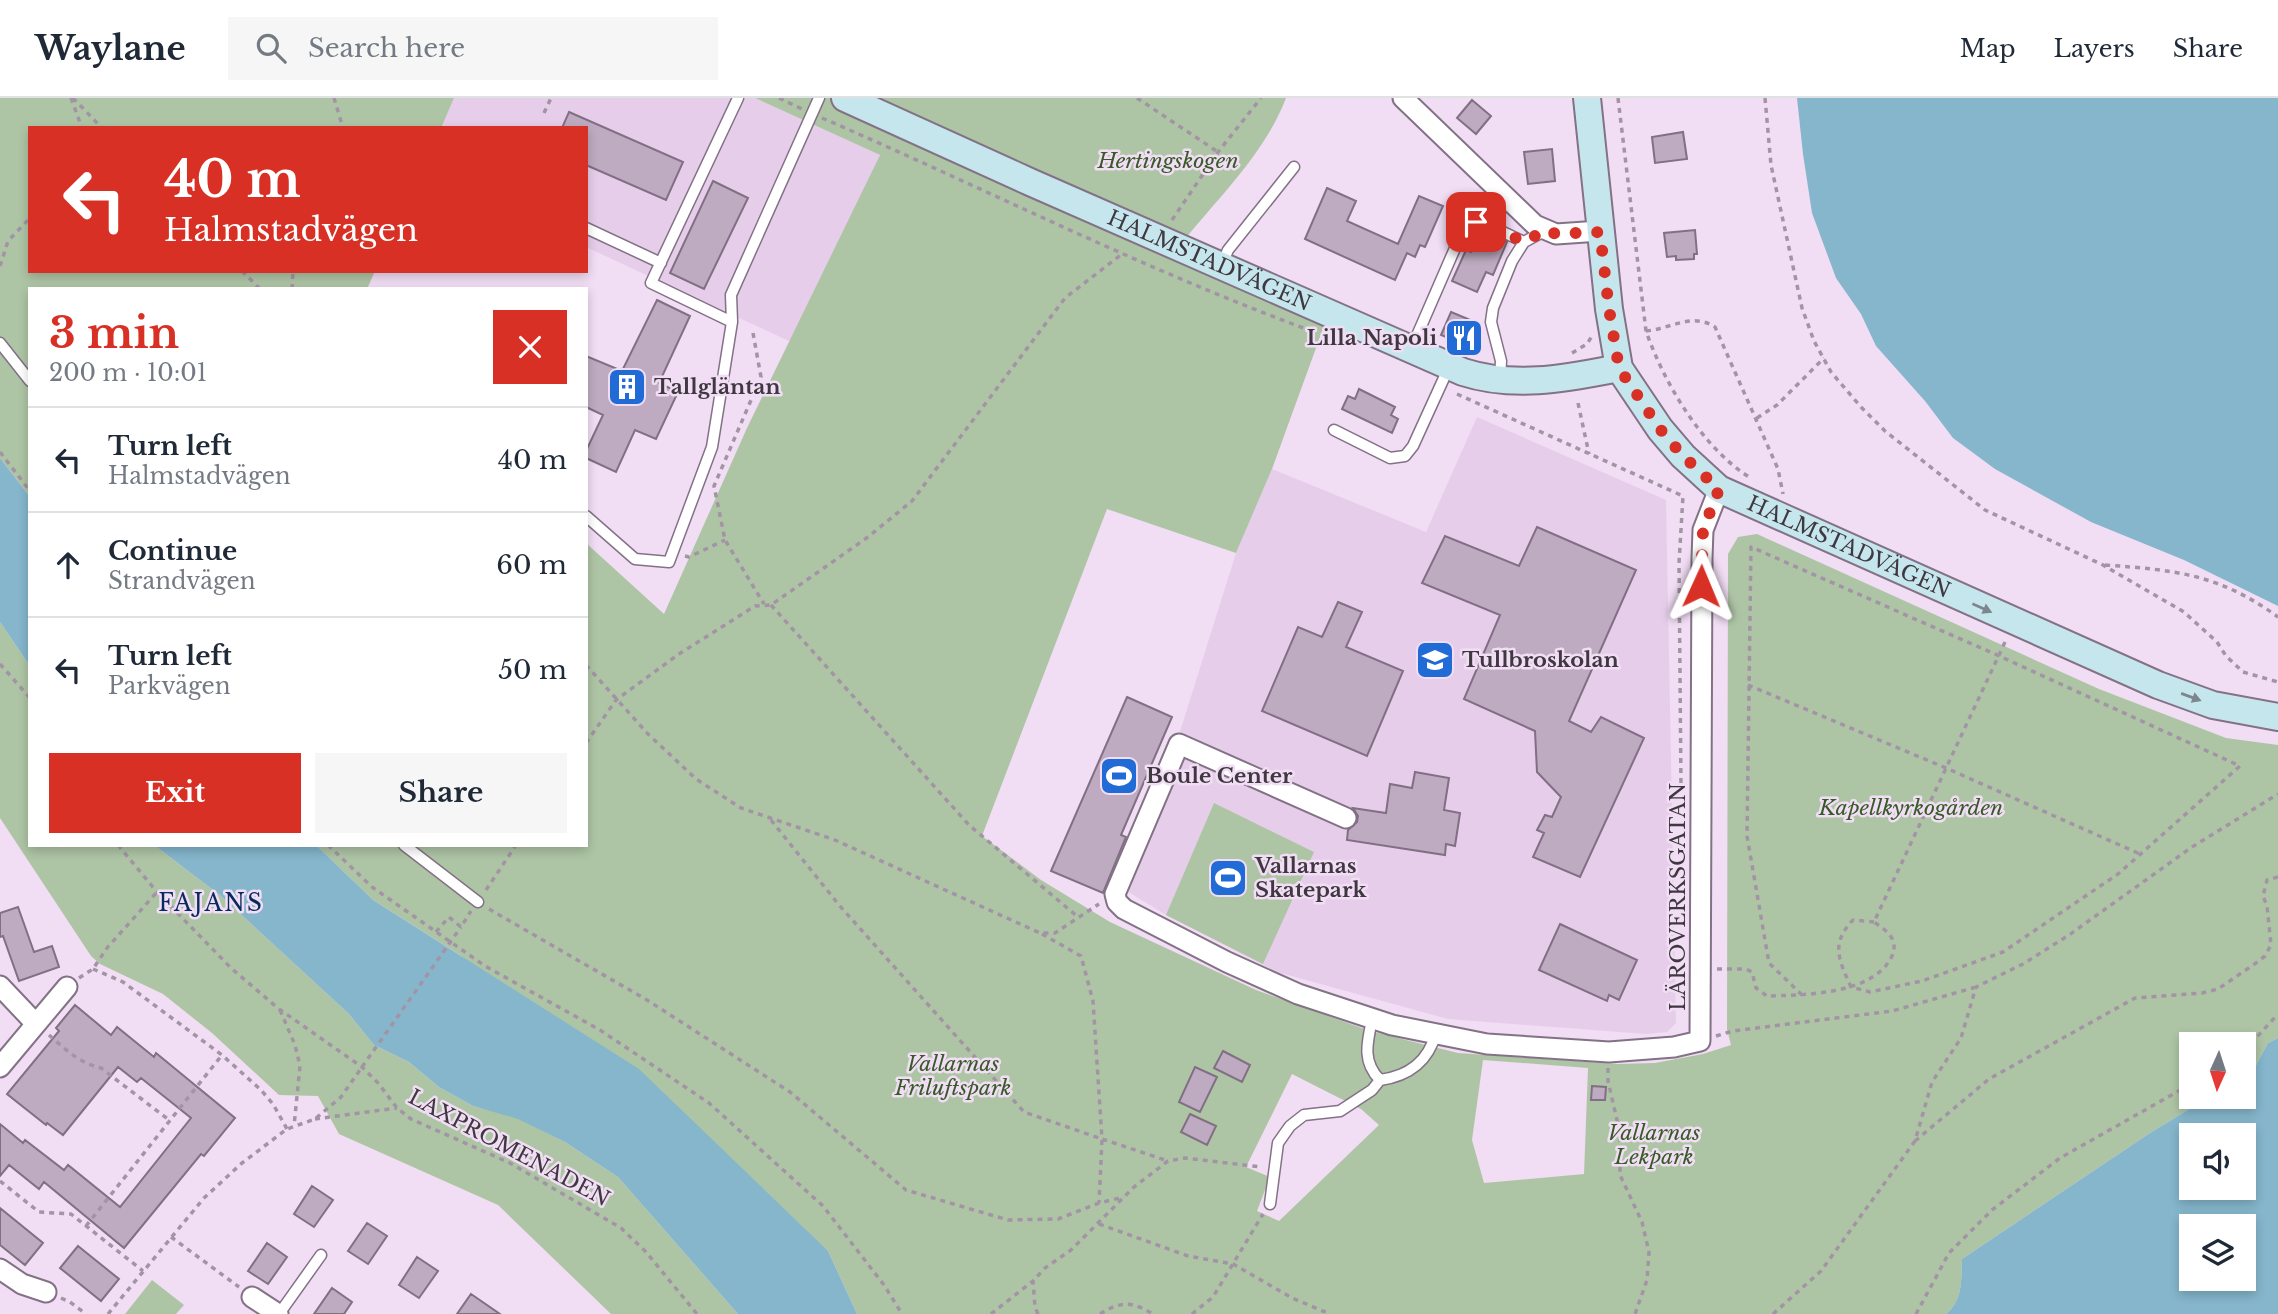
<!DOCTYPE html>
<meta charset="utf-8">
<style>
body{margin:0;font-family:"Libre Baskerville",serif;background:#f6f6f7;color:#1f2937;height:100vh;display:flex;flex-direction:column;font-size:26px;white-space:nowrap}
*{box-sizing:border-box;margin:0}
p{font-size:23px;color:#747a83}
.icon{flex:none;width:38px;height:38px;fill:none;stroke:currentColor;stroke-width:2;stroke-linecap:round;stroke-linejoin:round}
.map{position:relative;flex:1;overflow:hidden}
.panel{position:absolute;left:28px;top:189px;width:560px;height:560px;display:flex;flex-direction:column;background:#fff;border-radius:0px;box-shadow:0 4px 10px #0003}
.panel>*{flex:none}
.hud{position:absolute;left:28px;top:28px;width:560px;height:147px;border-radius:0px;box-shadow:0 4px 10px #0003;background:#d93025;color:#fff;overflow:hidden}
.needle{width:46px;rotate:183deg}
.controls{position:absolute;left:2179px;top:934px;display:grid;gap:14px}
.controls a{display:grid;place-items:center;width:77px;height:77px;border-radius:0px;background:#fff;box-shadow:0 4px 10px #0003;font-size:35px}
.pin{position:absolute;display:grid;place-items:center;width:60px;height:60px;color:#fff;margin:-30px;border-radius:14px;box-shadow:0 4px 10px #0006}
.me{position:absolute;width:77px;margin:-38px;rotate:1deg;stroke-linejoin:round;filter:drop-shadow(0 0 5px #0008)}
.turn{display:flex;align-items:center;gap:24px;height:147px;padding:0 21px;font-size:32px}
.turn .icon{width:91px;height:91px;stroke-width:2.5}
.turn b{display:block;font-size:49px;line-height:60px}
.round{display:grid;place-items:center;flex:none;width:74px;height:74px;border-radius:0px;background:#f6f6f7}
.headline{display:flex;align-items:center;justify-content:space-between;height:119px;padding:0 21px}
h1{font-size:42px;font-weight:700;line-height:52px;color:#d93025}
.cta{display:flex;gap:14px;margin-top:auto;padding:14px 21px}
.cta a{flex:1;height:80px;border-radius:0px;background:#d93025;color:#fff;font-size:28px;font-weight:700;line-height:80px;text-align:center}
.cta a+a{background:#f6f6f7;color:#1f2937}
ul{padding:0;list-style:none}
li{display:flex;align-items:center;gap:21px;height:105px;padding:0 21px;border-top:2px solid #e0e1e3}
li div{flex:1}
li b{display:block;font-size:26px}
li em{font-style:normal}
header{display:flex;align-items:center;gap:42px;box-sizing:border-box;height:98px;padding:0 35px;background:#fff;border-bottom:2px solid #e0e1e3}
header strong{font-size:33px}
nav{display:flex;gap:38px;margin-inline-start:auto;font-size:24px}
.search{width:490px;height:63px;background:#f6f6f7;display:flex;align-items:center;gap:18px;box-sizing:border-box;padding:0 24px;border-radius:0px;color:#747a83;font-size:26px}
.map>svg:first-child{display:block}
</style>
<header>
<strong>Waylane</strong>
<div class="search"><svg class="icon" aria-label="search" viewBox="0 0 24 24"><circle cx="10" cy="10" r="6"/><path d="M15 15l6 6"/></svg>Search here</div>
<nav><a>Map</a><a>Layers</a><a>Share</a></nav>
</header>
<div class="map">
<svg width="2278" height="1216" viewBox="0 0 2278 1216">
<rect width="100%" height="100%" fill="#f1ddf4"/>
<path fill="#e6ceea" d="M454,0H755L880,57L791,244L586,149V30H440Z
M1477,319L1666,402L1676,925L1667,934L1646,936L1448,921L1277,874L1166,817L1127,793L1176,682L1188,644L1178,640L1236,455L1272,371L1426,434Z"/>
<path fill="#aec5a5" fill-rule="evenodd" d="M0,0H454L441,30H30V173H375L367,191H30V399L0,360Z
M755,0H1286C1266,53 1222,96 1186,140L1332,206L1272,371L1236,455L1107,411L982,738L1041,782L1110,824L1256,892L1370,933L1458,955L1618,966L1655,965L1703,956L1731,947L1727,931L1728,456L1738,439L1757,436L2099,591L2226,640L2278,647V940L2268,945L2248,982L2244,984V947H2191V999H2209L2150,1035L1962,1161C1961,1183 1963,1202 1946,1216H857L828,1153L460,857L373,802L316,747H586V445L664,516L747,330L880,57ZM1483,962L1588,970L1584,1076L1484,1085L1472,1042ZM1292,976L1361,1011L1379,1027L1279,1123L1257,1113L1270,1079L1246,1069Z
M0,524L30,568V747H154L221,798L349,916L374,947L409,964L439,989L473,1008L518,1020L565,1044L618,1079L738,1216H611L498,1107L339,1036L318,998L279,997L212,935L163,896L100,866L91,858L0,720Z
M1214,705L1314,754L1263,866L1166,817Z
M152,1182L184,1207L176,1216H125Z"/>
<path fill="#85b6cc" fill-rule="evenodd" d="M1797,0H2278V508L2184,462L2091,424L1995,371L1953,340L1925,303L1876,248L1861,216L1836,180L1812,115L1803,56Z
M0,360L30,399V568L0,524Z
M154,747H316L373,802L639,971L828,1153L857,1216H738L618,1079L565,1044L518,1021L473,1008L439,989L409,964L374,947L349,916L221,798Z
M2278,940V1216H1946C1963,1202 1961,1183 1962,1161L2150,1035L2209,999H2244V984L2248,982L2268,945ZM2191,1038H2244V1090H2191ZM2191,1129H2244V1181H2191Z"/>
<path fill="#beabc1" stroke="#816f84" stroke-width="2" d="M1472,2L1491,18L1476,36L1457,20Z
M569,14L683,64L666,102L586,67V30H562Z
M1683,34L1687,61L1655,65L1652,39Z
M1552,51L1555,83L1528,86L1524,54Z
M713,83L748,100L704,191L670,175Z
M1327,90L1356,103L1347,123L1398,146L1419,98L1443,108L1425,149L1420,147L1415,159L1407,155L1395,182L1305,141Z
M1480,132L1507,144L1493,177L1486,174L1477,194L1452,183L1466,152L1471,154Z
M1695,132L1697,156H1694V161L1676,162V158L1667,159L1664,135Z
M657,202L690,218L659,285L678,294L656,341L635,332L616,374L586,360V353L603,317L586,309V258L622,273Z
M1451,214L1480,226L1470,249L1441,237Z
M1359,291L1395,309L1391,317L1398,321L1392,335L1342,311L1348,298L1355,301Z
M1537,429L1636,472L1569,623L1591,634L1601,619L1644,640L1580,779L1533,759L1544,735L1537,732L1545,717L1552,719L1561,699L1537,674L1535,633L1464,601L1500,517L1422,485L1445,438L1519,468Z
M1338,504L1362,514L1346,549L1403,573L1367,658L1262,613L1298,529L1322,539Z
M1127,599L1172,619L1121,737L1126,739L1103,795L1051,773Z
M1415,674L1449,680L1444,712L1460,715L1455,748L1446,746L1445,757L1347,742L1348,732L1357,724L1358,718L1353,710L1386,715L1390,686L1412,690Z
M18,809L34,854L52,848L59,869L19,883L3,838L0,839V815Z
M1560,826L1637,862L1619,902L1609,897L1607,903L1539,872Z
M75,907L111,937L117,929L154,959L156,955L235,1020L204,1058L201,1056L124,1150L44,1084L39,1091L9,1067L0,1078V1026L23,1045L25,1042L64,1072L68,1067L120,1109L191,1020L141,980L137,984L118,969L63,1037L47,1025L46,1027L7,996L59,933L56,930Z
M1223,953L1250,967L1242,984L1214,970Z
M1195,969L1217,979L1200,1014L1179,1004Z
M1592,988L1606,989L1605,1002H1591Z
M1190,1016L1216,1028L1207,1047L1181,1034Z
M312,1088L333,1102L314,1129L294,1116Z
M0,1110L43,1145L25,1167L0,1147Z
M367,1125L387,1138L368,1166L348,1153Z
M267,1145L287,1159L268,1186L248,1173Z
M78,1148L119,1181L101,1203L60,1170Z
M417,1159L438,1173L419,1200L399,1187Z
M332,1190L352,1204L344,1216H314Z
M471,1196L500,1216H457Z"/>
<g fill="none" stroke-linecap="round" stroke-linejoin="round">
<defs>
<path id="lane" d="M586,130L661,165
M1222,166L1228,152L1294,69
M732,224L651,185L738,0
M0,245L30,283
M1412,249L1459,141L1468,129L1482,124L1524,144
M1500,281L1501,263L1491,224L1493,210L1512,163L1524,144L1546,132
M1334,332L1390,360L1405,358L1413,348L1449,269
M586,418L635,461L669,464L712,349L732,224L731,197L819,0
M404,747L478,804
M1372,922C1367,945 1362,964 1380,982
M1270,1106L1278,1045L1290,1028L1304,1017L1340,1013L1372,992L1380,982C1409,978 1428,964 1436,935
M279,1216L321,1157"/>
<path id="street" d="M1403,0L1535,127L1556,136L1600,133
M1346,720L1179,646L1115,796L1117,804L1124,811L1227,864L1298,896L1392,927L1487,946L1609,954L1674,949L1700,943L1702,460L1703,432L1719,391
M0,888L36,926
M0,969L67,889
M0,1171L22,1186L46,1194
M252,1199L278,1216"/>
<g id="secondary">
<path id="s1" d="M845,0L1030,84L1463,274C1516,291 1567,280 1619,270"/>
<path id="s2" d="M1587,0L1609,211L1619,270L1660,331L1683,358L1719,391L2158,587L2213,607L2278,619"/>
</g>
</defs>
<use href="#lane" stroke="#837186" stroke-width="13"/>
<use href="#street" stroke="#837186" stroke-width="23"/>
<use href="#secondary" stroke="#837186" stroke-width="30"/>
<path stroke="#a394a5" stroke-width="3.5" stroke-dasharray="5 5" stroke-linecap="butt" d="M71,0L82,30
M73,0L102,30
M334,0L343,30
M779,0L802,11
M1137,0L1218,54
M1618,0L1646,233C1664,285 1702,349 1749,379
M1765,0L1771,67L1802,210L1814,243L1831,274L1861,309L1885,333L1985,412L2103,467L2184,514L2217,544L2226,558L2243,574L2278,584
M544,15L551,0
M822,20C984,90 1143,171 1309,232
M1172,122L1218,54L1261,0
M0,168L8,143L30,120
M242,173L260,191
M292,191L293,173
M1646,233C1670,231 1692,214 1715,229L1778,371L1783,396
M753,235L761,279L714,388L725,442L764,506
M1572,255L1587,246L1592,238
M1457,296L1683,398L1679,465L1681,689
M1578,305L1589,356
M1757,320L1777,307L1824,260
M0,354L30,393
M685,458L689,459L725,442
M2105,467C2175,472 2219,476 2278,519
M771,507L969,727L1078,819
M0,566L30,600
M586,567L648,636L696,681L741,710L835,742L1040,835H1055L1099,806
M1748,587L1946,670L2140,756
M586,645L616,602L679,556L755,508L771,507L868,439L912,403L1065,200L1122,156
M771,722L839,807L1024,1014L1102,1041L1099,1105
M118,747L157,794L231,870L279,911L362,969L378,985L397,1010L411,1021L510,1065L621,1130L646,1154L697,1216
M328,747L372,789L485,868L600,932L709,1005L823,1108L884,1187L902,1216
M486,792L516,747
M489,811L647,902L790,994L906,1092L1008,1122L1058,1121L1099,1105L1124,1099
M436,834L449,819L461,829L471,813
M1042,836L1081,858L1093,903L1102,1041L1168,1063
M93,871L123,884L222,957L261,992L273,1006L287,1031
M1717,871H1746L1752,874L1756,890L1767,898C1803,897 1874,897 1892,858C1899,841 1887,833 1874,824L2006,542
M79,880L93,871L107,850L157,794
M1802,897L1769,865L1747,738L1751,449L1997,557L2240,668L2118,776L2003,854L1922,883L1870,894L1851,889C1839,862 1830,846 1853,822L1874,824
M280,912L295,947L300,968L294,1028
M49,937C65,951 79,965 101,970L169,1022
M1716,938L1733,933L1892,913L1976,889
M2244,953L2278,916
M1608,970V983L1620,1035V1077L1642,1124L1649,1154L1647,1182L1635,1216
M315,1021L397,1010
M1915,1043L1989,981L2135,900L2202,895L2218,891L2256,865L2265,858L2271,847L2267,808L2263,798L2267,782L2278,779
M0,1083L39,1114L71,1116L143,1173
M1099,1126L1188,1158L1233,1166L1292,1200L1330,1216
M86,1128L222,957
M171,1139L239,1189
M61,1200L70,1204L86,1216
M108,1216L204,1100L242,1065L287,1031L315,1021L341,999L362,969
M991,1216L1033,1183
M1038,1216L1035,1209L1033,1183L1045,1170L1071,1152L1134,1089L1168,1063L1185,1060L1261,1069
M1100,1216C1121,1203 1131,1203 1153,1216
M1192,1216L1213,1199L1263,1116
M1773,1216L1821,1173L1915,1043L1932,984L1961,940L1976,889L2023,866L2069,837L2192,749L2278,696
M1916,1216L1949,1155L1992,1112L2060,1060L2191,986"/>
<use href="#lane" stroke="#fff" stroke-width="10"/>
<use href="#street" stroke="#fff" stroke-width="19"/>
<use href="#secondary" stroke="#c6e6ed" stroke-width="26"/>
<path stroke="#a394a5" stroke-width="3.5" stroke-dasharray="5 5" stroke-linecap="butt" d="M362,969L461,829"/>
</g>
<defs><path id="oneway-solid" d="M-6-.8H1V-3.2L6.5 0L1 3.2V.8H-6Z" transform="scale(1.75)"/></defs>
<g fill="#7c868e">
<use href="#oneway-solid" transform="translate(1982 510) rotate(24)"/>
<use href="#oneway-solid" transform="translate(2191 599) rotate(20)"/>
</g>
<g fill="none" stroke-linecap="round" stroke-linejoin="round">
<path stroke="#d93025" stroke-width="12" stroke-dasharray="0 21.6" d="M1476,124H1482L1524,144L1546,132L1556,136L1600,134L1609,211L1619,270L1660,331L1683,358L1719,391L1703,432L1701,488"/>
</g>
<defs>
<symbol id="restaurant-square" viewBox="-11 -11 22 22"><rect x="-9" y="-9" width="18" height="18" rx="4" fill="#216bd6" stroke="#f1ddf4"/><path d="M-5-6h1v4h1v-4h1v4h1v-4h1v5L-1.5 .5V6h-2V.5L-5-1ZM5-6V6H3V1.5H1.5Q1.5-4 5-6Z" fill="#fff"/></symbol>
<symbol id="building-square" viewBox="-11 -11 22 22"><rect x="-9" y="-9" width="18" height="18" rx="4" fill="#216bd6" stroke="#f1ddf4"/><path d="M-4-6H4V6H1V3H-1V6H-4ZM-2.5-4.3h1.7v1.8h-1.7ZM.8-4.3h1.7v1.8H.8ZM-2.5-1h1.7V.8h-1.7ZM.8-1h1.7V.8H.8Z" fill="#fff"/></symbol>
<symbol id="school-square" viewBox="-11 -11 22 22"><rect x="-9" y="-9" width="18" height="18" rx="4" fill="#216bd6" stroke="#f1ddf4"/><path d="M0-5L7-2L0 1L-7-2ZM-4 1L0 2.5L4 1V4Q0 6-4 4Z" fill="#fff"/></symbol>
<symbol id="stadium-square" viewBox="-11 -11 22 22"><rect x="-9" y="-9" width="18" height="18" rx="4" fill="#216bd6" stroke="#f1ddf4"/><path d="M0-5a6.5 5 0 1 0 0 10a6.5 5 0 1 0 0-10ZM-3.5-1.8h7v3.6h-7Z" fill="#fff"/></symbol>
</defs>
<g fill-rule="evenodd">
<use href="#restaurant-square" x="1442" y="218" width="44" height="44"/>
<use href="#building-square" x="605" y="267" width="44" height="44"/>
<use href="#school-square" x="1413" y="540" width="44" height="44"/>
<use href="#stadium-square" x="1097" y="656" width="44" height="44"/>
<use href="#stadium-square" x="1206" y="758" width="44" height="44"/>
</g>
<g text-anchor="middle" stroke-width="5" stroke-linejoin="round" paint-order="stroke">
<g font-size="21" font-style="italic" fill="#365b26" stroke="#f1ddf4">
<text x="1168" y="70">Hertingskogen</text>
<text x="1911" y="717">Kapellkyrkogården</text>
<text x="953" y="973">Vallarnas<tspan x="953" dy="24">Friluftspark</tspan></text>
<text x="1654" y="1042">Vallarnas<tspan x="1654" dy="24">Lekpark</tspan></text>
</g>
<g font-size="21" fill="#403841" stroke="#f1ddf4">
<text dy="7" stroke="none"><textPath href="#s1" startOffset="399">HALMSTADVÄGEN</textPath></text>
<text dy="7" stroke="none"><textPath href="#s2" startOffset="572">HALMSTADVÄGEN</textPath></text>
<text transform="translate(1678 799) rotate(-90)" y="7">LÄROVERKSGATAN</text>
<text transform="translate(509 1050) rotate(28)" y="7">LAXPROMENADEN</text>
</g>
<g font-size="21" font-weight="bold" fill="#403841" stroke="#f1ddf4" text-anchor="start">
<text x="1437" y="247" text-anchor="end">Lilla Napoli</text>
<text x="654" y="296">Tallgläntan</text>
<text x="1462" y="569">Tullbroskolan</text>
<text x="1146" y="685">Boule Center</text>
<text x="1255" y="775">Vallarnas<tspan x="1255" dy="24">Skatepark</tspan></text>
</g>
<g font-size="23" letter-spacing="2" fill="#072b5e" stroke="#f1ddf4">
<text x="211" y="813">FAJANS</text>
</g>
</g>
</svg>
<div class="controls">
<a><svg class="needle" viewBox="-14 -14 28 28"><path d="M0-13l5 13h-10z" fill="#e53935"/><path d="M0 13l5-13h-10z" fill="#747a83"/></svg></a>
<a><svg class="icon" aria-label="sound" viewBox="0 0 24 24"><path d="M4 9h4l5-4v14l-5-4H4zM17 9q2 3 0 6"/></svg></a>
<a><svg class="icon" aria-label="layers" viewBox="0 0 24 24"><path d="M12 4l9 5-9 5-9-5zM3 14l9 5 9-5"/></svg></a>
</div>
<div class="pin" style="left:1476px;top:124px;background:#d93025"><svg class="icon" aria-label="arrive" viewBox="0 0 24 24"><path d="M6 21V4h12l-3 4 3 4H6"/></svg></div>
<svg class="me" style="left:1701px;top:488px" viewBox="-20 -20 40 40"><path d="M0-17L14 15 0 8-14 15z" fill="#d93025" stroke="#fff" stroke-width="4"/></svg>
<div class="hud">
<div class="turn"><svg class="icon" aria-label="left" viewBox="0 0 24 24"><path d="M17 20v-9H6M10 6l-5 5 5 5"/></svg><div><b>40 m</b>Halmstadvägen</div></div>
</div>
<section class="panel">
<div class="headline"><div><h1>3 min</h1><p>200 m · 10:01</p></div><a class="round" style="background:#d93025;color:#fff"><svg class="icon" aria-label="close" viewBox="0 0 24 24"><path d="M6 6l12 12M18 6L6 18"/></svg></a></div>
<ul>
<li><svg class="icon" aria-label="left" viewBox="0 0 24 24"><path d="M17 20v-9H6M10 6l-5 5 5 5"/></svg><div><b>Turn left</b><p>Halmstadvägen</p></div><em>40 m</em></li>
<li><svg class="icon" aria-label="ahead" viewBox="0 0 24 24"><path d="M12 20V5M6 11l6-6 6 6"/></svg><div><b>Continue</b><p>Strandvägen</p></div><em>60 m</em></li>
<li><svg class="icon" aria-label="left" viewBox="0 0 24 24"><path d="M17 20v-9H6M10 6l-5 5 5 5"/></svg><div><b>Turn left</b><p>Parkvägen</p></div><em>50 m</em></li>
</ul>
<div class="cta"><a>Exit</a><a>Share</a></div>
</section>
</div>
